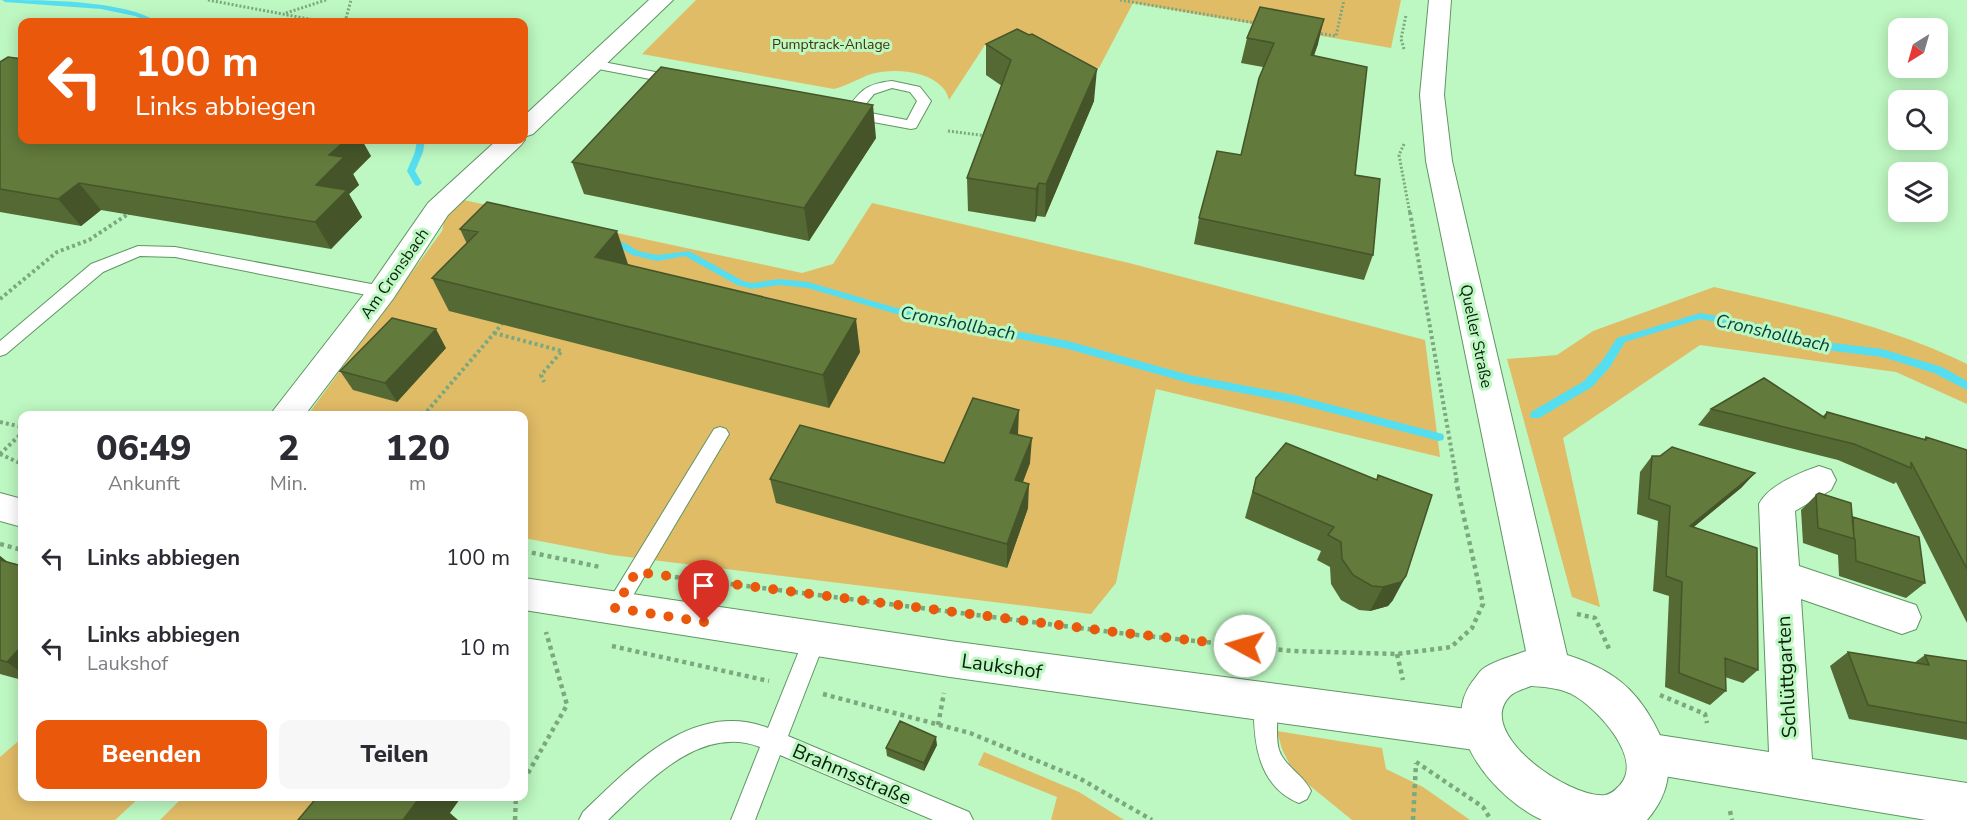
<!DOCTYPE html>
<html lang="de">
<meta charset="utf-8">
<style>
body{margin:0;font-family:"Nunito Sans",sans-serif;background:#f7f7f7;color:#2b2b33;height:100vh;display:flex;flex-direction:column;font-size:22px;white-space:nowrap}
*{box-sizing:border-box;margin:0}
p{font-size:20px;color:#7c7c81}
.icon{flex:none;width:33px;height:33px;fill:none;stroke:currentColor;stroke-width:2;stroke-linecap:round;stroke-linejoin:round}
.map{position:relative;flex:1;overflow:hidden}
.side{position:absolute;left:18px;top:411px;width:510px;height:390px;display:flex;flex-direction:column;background:#fff;border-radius:12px;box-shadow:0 3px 15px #0003}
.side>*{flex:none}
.guide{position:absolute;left:18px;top:18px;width:510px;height:126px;border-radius:12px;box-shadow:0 3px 15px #0003;background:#ea580c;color:#fff;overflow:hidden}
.needle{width:39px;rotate:217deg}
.tools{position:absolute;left:1888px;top:18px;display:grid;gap:12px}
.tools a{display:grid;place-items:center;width:60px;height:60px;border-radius:12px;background:#fff;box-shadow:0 3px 15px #0003;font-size:30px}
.pin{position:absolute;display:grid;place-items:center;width:51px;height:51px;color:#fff;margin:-62px -26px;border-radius:50% 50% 50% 0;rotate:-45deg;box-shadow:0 0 6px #0007}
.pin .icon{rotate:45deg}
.me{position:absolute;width:66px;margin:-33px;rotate:276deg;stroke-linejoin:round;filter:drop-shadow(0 0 4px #0008)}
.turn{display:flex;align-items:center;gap:21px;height:126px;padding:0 18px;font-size:27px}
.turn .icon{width:78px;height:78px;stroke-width:2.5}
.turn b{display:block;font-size:42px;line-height:51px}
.eta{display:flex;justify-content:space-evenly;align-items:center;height:102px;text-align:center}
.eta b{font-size:36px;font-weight:800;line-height:42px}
.primary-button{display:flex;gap:12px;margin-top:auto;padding:12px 18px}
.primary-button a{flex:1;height:69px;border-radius:12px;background:#ea580c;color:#fff;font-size:24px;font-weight:800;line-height:69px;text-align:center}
.primary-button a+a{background:#f7f7f7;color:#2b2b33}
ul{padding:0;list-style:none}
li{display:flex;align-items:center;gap:18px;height:90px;padding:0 18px}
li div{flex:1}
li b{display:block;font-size:22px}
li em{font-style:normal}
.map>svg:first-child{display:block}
</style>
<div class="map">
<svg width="1967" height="820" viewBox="0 0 1967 820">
<rect width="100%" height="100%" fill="#bdf7c1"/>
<path fill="#e1bc67" d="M696,0H1401L1391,48L1133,3L1099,68L985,45L949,100C948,96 946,91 943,88C927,69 889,68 868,75C856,80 846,86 834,89L642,54Z
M459,199L802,273L833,264L872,203L1129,263L1425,340L1440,457L1156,389L1116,583L1091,614L612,555L524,538V416H307L442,231L446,211Z
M1714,287C1800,307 1887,325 1967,364V404L1896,372L1700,345L1563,438L1600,607L1572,597L1507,359L1557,355L1593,331Z
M1277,731L1382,748L1386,769L1423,787L1470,820H1352L1309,785L1291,767L1282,749Z
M22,738V796L140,797L115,820H0V757Z
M984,752L1079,792L1124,820H1051L1057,797L978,765Z
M183,797H352L333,820H160Z"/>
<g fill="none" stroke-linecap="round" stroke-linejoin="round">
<path fill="#55deef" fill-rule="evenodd" d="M2,0C43,0 124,0 158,22H149L135,16L101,9L5,2Z
M417,140H425L423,152L415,171L422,183L418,186L415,185L407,171L415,152Z
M608,239L625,243L638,251L657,255L689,251L743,281L752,283L779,279L808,282L893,307L1068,341L1189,375L1294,395L1439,433L1443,434L1444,437L1443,440L1439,441L1294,403L1189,383L1068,349L893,313L808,288L779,285L752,289L737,285L685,256L657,261L632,255L619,247L605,244L603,242L605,240Z
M1700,313L1751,322L1817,341L1882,349L1942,367L1967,381V390L1934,373L1882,357L1817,349L1751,328L1700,319L1625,342L1610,367L1592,387L1539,418H1531L1530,415L1531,412L1584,381L1602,361L1617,338Z"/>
<defs>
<path id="service" d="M593,60L676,76L683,80L676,84L588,67L587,64L588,61Z
M892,81L920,87L931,101L916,128L911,129L846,117L844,114C859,92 864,84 892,81ZM892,88L910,92L917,101L907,120L860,111L874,94Z
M138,246L175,247L382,286L388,288L390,292L388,296L382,298L175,257L140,256L103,272L6,354L0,356V341L91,264Z
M720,427L726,429L729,434L622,614L615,617L608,614L605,608L608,602L714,429Z
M815,628L823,631L826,638L788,736L969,812L973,820H933L780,755L755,820H731L760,747C700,724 648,782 608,820H579L583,812C632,765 694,699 768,728L807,631Z
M1265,691L1273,694C1281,711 1274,732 1279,750C1285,767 1304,775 1311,791L1307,799L1299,803C1257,786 1253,740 1254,701L1257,694Z"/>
<path id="minor" d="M649,0H673L533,134L524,137V116Z
M524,138L525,140L521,145L448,215L393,299L304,416H269L371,285L428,203L497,140Z
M1819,466L1831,470L1836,480L1831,490L1795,511L1799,566L1916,605L1921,617L1916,629L1902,634L1801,599L1812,759L1967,783V820H1926L1646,773L1631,767L1625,753L1631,739L1646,733L1769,752L1759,504C1769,485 1799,473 1819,466Z
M0,493L22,499V527L0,521Z
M524,578L950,641L1482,711L1497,717L1503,731L1497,745L1482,751L950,677L524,610Z"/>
<path id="secondary" d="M1429,0H1451L1444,95L1452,161L1567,655C1586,661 1605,669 1621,682C1643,699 1672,745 1668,775C1666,793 1658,807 1647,820H1542C1498,800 1436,732 1472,682C1476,678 1479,671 1484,668C1496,660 1513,656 1526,651L1426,161L1420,95ZM1531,686C1545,687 1562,688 1575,696C1597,709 1644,758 1620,785C1616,789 1612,794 1605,795C1570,799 1473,733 1510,696C1515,691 1524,689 1531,686Z"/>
</defs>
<use href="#service" stroke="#609564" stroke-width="2"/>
<use href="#minor" stroke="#609564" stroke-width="2"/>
<use href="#secondary" stroke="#609564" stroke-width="2"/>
<path stroke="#7ba87f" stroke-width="3" stroke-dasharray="2 2" stroke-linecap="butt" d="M208,0L325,22
M1120,0L1256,23
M286,13L326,0
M345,22L351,0
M1317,33L1336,36L1344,0
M1404,49L1401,39L1406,15
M948,131L987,136
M1404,144L1399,155L1410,214
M128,214L131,212"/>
<path stroke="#7ba87f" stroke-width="4" stroke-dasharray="3 3" stroke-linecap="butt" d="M1410,212L1457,482
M0,299L57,252L89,240L131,212
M494,333L562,351L541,375L544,382
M423,416L502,324
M0,422L22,427
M0,454L22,433
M0,454L22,464"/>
<path stroke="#7ba87f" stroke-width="4.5" stroke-dasharray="4 4" stroke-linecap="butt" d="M0,544L22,550
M524,551L600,567
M667,576L1128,634L1292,651L1397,654L1451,647L1472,628L1483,604L1456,481
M1577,614L1595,618L1610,651
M612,646L769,681
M1397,654L1403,680
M823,694L970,733L1079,778L1152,820
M1660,695L1705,714L1707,723
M938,725L944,693
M1416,762L1483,807L1491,820
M524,780L567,705L546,632
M1730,811L1732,820
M515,820L516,796
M1413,820L1416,763"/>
<use href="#service" fill="#fff" fill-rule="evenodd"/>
<use href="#minor" fill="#fff" fill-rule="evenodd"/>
<use href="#secondary" fill="#fff" fill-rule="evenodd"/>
</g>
<path fill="#546933" d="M1247,38L1318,44L1314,56L1355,175L1373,255L1364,280L1194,244L1199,218L1241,155L1263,67L1241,63Z
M986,44L1094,101L1045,217L1037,216L1035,222L968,211L967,178L1002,86L986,75Z
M0,62L371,156L353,174L359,185L349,194L362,217L331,249L101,210L81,226L0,212Z
M876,138L809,241L584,194L572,162Z
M460,229L628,264L860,352L829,408L449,311L432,278L467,244Z
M446,348L397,402L353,390L340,371Z
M1711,409L1823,416L1827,412L1924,439L1926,437L1967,450V623L1896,482L1894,484L1838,460L1698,425Z
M1018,435L1030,463L1023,482L1028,508L1007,568L776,503L770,479L944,463Z
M1286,443L1393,600L1388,606L1370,611L1359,610L1341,600L1331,584L1330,567L1317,560L1321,551L1245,518L1256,478Z
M1652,456L1755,473L1741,488L1693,527L1758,670L1743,683L1725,677L1726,691L1710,705L1665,687L1669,596L1653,591L1658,521L1637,514L1640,472Z
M1816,495L1852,518L1853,517L1925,583L1906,598L1839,576L1838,555L1803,543L1801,510Z
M0,556L7,562L22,565V680L0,674Z
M1848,652L1914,663L1925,655L1967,661V740L1849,719L1830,666Z
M937,745L924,771L887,756L886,748Z"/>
<path fill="#455529" d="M1324,19L1318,44L1304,80L1311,55Z
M1097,69L1094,101L1045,217L1046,184Z
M873,105L876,138L809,241L804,208Z
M335,140H362L371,156L353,174L359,185L349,194L362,217L331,249L315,222L316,185L329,155Z
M79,183L101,210L81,226L58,199Z
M1039,183L1037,216L1035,222L1036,189Z
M617,231L628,264L607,290L595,257Z
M856,319L860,352L829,408L823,375Z
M436,329L446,348L397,402L385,383Z
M1019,410L1018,435L1010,433Z
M1032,438L1030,463L1014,505L1015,480Z
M1755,473L1741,488L1677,541L1690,526Z
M1029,484L1028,508L1007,568V544Z
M0,556L18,570L0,568Z
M1406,576L1393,600L1388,606L1370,611L1383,587Z
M22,646V673L7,662Z
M936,737L937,745L924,771V763Z
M421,796H462L450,813L458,820H403Z"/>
<path fill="#627a3b" stroke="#455529" stroke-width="1.5" d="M1260,7L1324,19L1311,55L1367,67L1355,175L1380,179L1373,255L1199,218L1217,151L1241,155L1259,78L1274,43L1247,38Z
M1017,29L1029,35L1032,34L1097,69L1046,184L1039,183L1036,189L967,178L1011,60L986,44Z
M8,57L22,59V140H346L329,155L344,157L316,185L347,190L315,222L79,183L58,199L0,189V62Z
M661,67L873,105L804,208L572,162Z
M487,202L617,231L595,257L856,319L823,375L432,278L478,232L460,229Z
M392,318L436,329L385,383L340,371Z
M1764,378L1825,418L1827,412L1926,440V437L1967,450V569L1911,462V468L1854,444L1711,409Z
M973,398L1019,410L1010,433L1032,438L1015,480L1029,484L1007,544L770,479L800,425L944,463Z
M1286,443L1377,480L1378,475L1432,495L1406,576L1401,582L1383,587L1372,586L1353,575L1342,559L1341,542L1328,535L1334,527L1253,492L1256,478Z
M1672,447L1755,473L1690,526L1757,548L1758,670L1725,658L1726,691L1679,673L1682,582L1666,576L1670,506L1649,499L1652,456H1660Z
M1819,493L1851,503L1854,538L1853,517L1919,537L1925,583L1856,561L1855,539L1818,528L1816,495Z
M0,560L22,566V646L7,662L0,660Z
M1848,652L1929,665L1925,655L1967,661V723L1868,705Z
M900,721L936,737L924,763L886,748Z
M318,796H421L403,820H298Z"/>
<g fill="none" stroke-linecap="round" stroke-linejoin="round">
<path stroke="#ea580c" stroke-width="10" stroke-dasharray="0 18" d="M704,622L615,608L636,572L1106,631L1245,646"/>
</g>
<g text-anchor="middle" stroke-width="6" stroke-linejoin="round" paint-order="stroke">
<g font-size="14" fill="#43330a" stroke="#bdf7c1">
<text x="831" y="49">Pumptrack-Anlage</text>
</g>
<g font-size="16" fill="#0a200d" stroke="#bdf7c1">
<text transform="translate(394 273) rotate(-55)" y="6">Am Cronsbach</text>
<text transform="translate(1477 336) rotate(78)" y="6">Queller Straße</text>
</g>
<g font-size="18" font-style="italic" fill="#004148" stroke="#bdf7c1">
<text transform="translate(958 323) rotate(11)" y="6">Cronshollbach</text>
<text transform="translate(1773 333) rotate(13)" y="6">Cronshollbach</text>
</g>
<g font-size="20" fill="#0a200d" stroke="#bdf7c1">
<text transform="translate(1002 666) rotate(8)" y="7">Laukshof</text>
<text transform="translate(1786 677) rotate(-93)" y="7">Schlüttgarten</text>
<text transform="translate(852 774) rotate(23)" y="7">Brahmsstraße</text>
</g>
</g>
</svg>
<div class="tools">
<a><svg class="needle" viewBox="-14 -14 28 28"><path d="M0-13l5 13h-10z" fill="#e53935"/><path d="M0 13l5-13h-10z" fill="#7c7c81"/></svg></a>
<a><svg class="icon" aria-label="search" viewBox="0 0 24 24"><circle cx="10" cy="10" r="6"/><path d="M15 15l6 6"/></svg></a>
<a><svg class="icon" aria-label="layers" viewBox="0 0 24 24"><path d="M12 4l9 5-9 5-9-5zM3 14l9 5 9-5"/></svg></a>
</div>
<div class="pin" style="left:704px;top:622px;background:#d93025"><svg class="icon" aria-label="arrive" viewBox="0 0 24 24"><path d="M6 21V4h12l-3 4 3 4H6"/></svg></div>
<svg class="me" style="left:1245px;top:646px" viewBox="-20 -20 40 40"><circle r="19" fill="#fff"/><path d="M0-13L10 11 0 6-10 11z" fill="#ea580c"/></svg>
<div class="guide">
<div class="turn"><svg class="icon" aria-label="left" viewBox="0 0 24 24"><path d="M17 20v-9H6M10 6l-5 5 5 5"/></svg><div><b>100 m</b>Links abbiegen</div></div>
</div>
<section class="side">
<div class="eta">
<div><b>06:49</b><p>Ankunft</p></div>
<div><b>2</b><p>Min.</p></div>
<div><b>120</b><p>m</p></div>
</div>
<ul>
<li><svg class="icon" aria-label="left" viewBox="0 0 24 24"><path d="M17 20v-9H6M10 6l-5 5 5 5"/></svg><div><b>Links abbiegen</b></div><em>100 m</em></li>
<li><svg class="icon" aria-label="left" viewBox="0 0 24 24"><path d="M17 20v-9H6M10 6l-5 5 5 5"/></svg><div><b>Links abbiegen</b><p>Laukshof</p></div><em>10 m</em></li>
</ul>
<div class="primary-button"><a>Beenden</a><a>Teilen</a></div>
</section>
</div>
